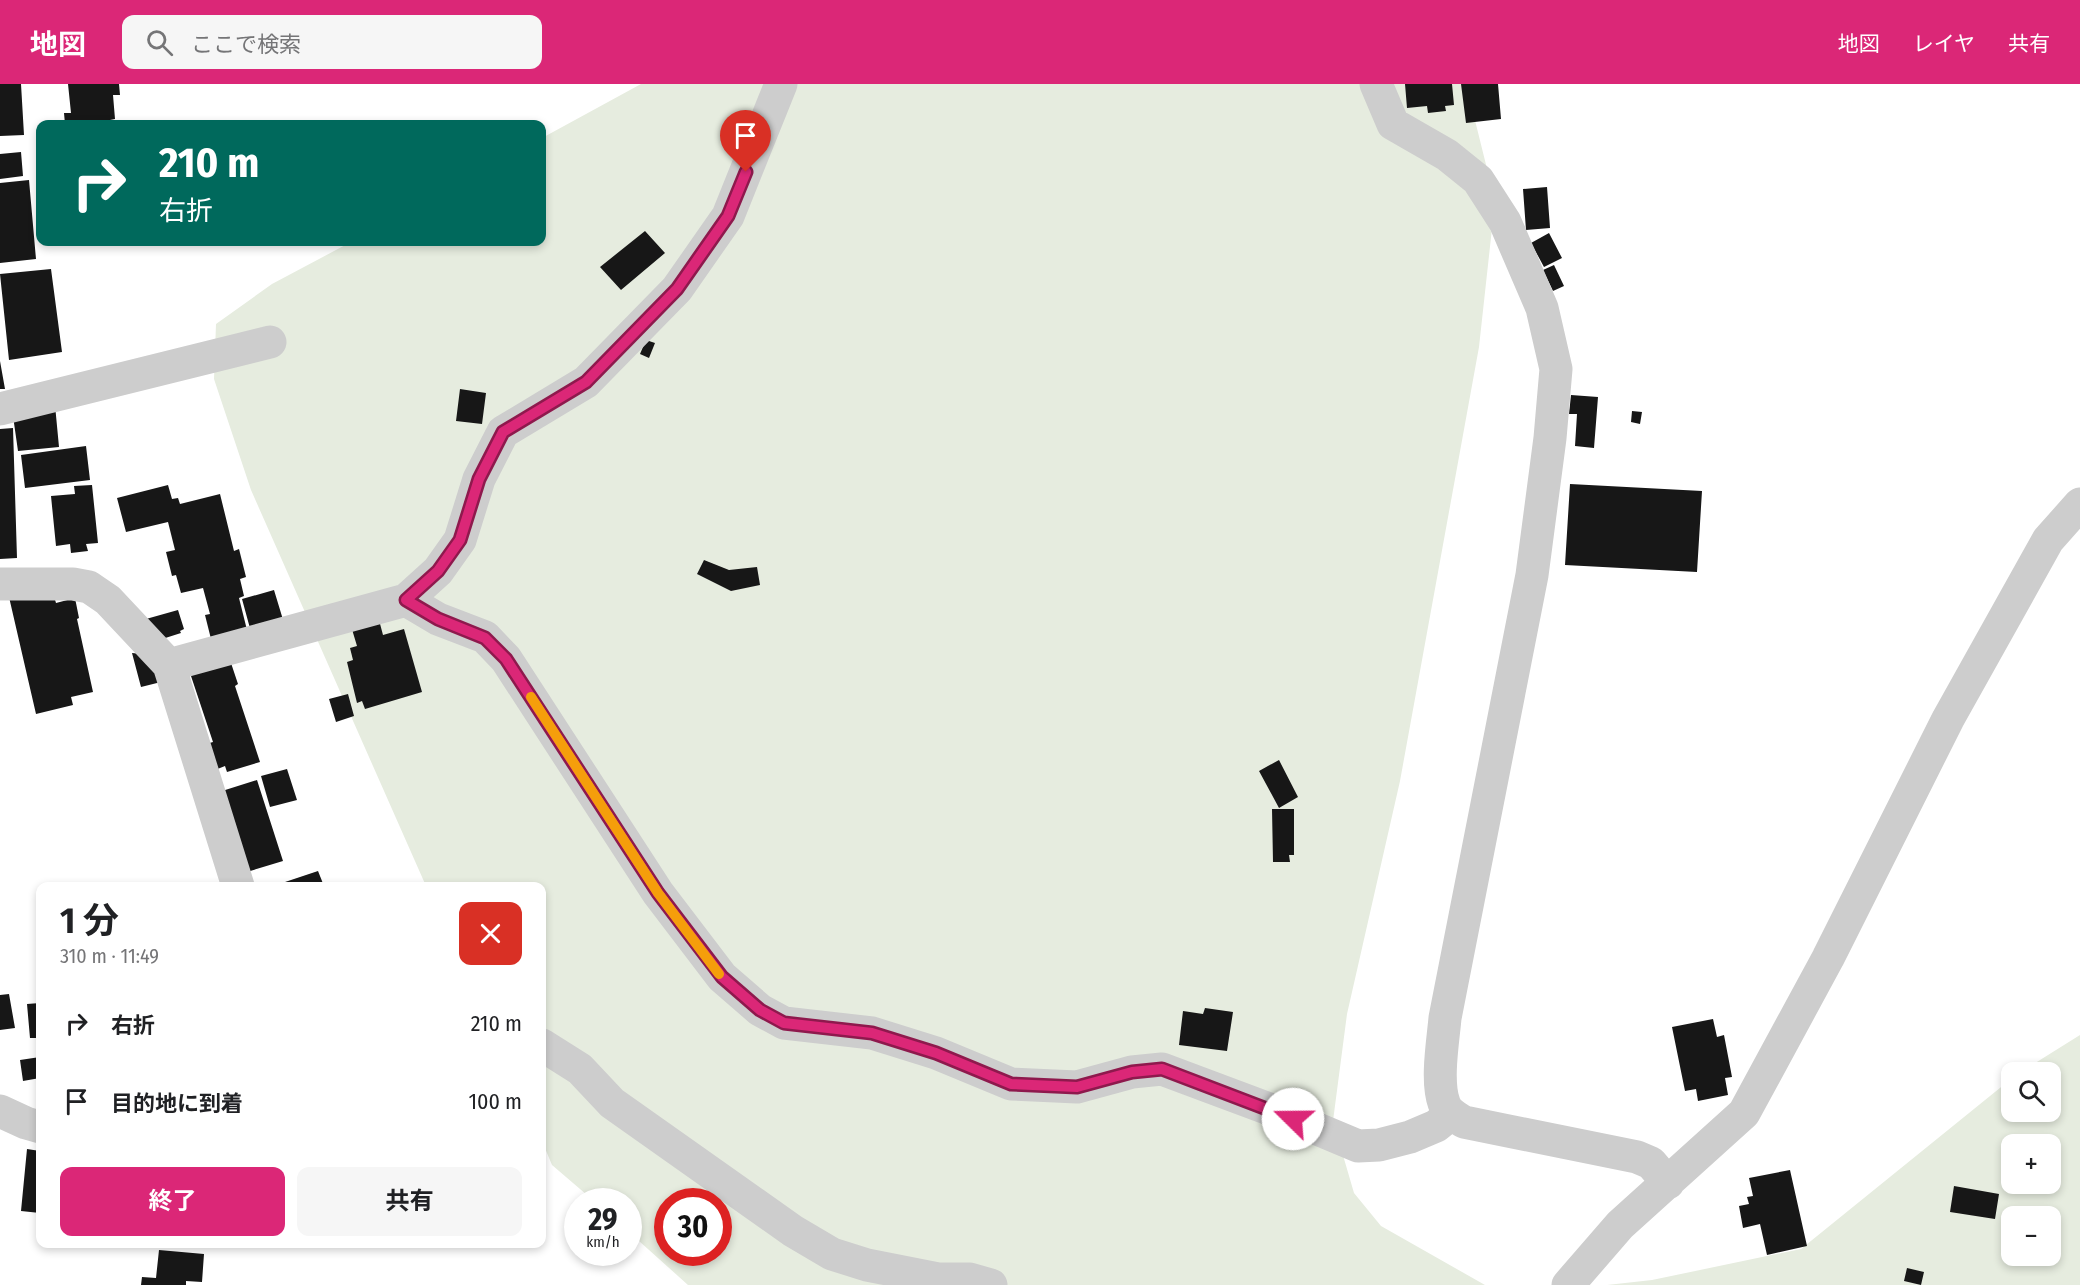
<!DOCTYPE html>
<html lang="ja">
<meta charset="utf-8">
<style>
body{margin:0;font-family:"Fira Sans Condensed","Noto Sans JP",sans-serif;background:#f6f6f6;color:#202124;height:100vh;display:flex;flex-direction:column;font-size:22px;white-space:nowrap}
*{box-sizing:border-box;margin:0}
p{font-size:20px;color:#757577}
.icon{flex:none;width:33px;height:33px;fill:none;stroke:currentColor;stroke-width:2;stroke-linecap:round;stroke-linejoin:round}
.map{position:relative;flex:1;overflow:hidden}
.drawer{position:absolute;left:36px;top:798px;width:510px;height:366px;display:flex;flex-direction:column;background:#fff;border-radius:12px;box-shadow:0 3px 9px #0003}
.drawer>*{flex:none}
.banner{position:absolute;left:36px;top:36px;width:510px;height:126px;border-radius:12px;box-shadow:0 3px 9px #0003;background:#00695c;color:#fff;overflow:hidden}
.fabs{position:absolute;left:2001px;top:978px;display:grid;gap:12px}
.fabs a{display:grid;place-items:center;width:60px;height:60px;border-radius:12px;background:#fff;box-shadow:0 3px 9px #0003;font-size:30px}
.speed{position:absolute;left:564px;top:1104px;display:flex;gap:12px;font-size:30px;font-weight:700;text-align:center}
.speed>*{display:grid;place-content:center;width:78px;height:78px;border-radius:50%;background:#fff;box-shadow:0 3px 9px #0003;line-height:1}
.speed small{font-size:15px;font-weight:400}
.speed .limit{border:9px solid #d22;background:#fff;color:#111}
.pin{position:absolute;display:grid;place-items:center;width:51px;height:51px;color:#fff;margin:-62px -26px;border-radius:50% 50% 50% 0;rotate:-45deg;box-shadow:0 0 6px #0007}
.pin .icon{rotate:45deg}
.me{position:absolute;width:66px;margin:-33px;rotate:292deg;stroke-linejoin:round;filter:drop-shadow(0 0 4px #0008)}
.turn{display:flex;align-items:center;gap:21px;height:126px;padding:0 24px;font-size:27px}
.turn .icon{width:78px;height:78px;stroke-width:2.5}
.turn b{display:block;font-size:42px;line-height:51px}
.round{display:grid;place-items:center;flex:none;width:63px;height:63px;border-radius:12px;background:#f6f6f6}
.head{display:flex;align-items:center;justify-content:space-between;height:102px;padding:0 24px}
h1{font-size:36px;font-weight:700;line-height:45px}
.cta{display:flex;gap:12px;margin-top:auto;padding:12px 24px}
.cta a{flex:1;height:69px;border-radius:12px;background:#db2777;color:#fff;font-size:24px;font-weight:700;line-height:69px;text-align:center}
.cta a+a{background:#f6f6f6;color:#202124}
ul{padding:0;list-style:none}
li{display:flex;align-items:center;gap:18px;height:78px;padding:0 24px}
li div{flex:1}
li b{display:block;font-size:22px}
li em{font-style:normal}
header{display:flex;align-items:center;gap:36px;box-sizing:border-box;height:84px;padding:0 30px;background:#db2777;color:#fff}
header strong{font-size:28px}
nav{display:flex;gap:33px;margin-inline-start:auto;font-size:21px}
.search{width:420px;height:54px;background:#f6f6f6;display:flex;align-items:center;gap:15px;box-sizing:border-box;padding:0 21px;border-radius:12px;color:#757577;font-size:22px}
.map>svg:first-child{display:block}
</style>
<header>
<strong>地図</strong>
<div class="search"><svg class="icon" aria-label="search" viewBox="0 0 24 24"><circle cx="10" cy="10" r="6"/><path d="M15 15l6 6"/></svg>ここで検索</div>
<nav><a>地図</a><a>レイヤ</a><a>共有</a></nav>
</header>
<div class="map">
<svg width="2080" height="1201" viewBox="0 0 2080 1201">
<rect width="100%" height="100%" fill="#fff"/>
<path fill="#e6ecdf" fill-rule="evenodd" d="M641,0H1466L1495,117L1479,263L1400,697L1347,930L1333,1037L1354,1109L1381,1142L1485,1201H688L629,1148L628,1118L594,1117L552,1081L542,1057V802H426L251,406L214,295L216,240L272,200L351,158H542V54ZM668,1118H718V1168H668Z
M2080,951V1201H1607L1652,1196L1801,1165L2011,995L2012,1028H2050V988H2021ZM2012,1060H2050V1100H2012ZM2012,1132H2050V1172H2012Z"/>
<path fill="#171717" d="M0,0H21L24,51L0,52Z
M68,0H119L120,11H113L115,35L110,36V40H65L64,29H71Z
M1405,0H1452L1454,21L1445,22L1446,27L1428,29L1427,22L1407,24Z
M1461,0H1498L1501,35L1466,39Z
M21,68L23,92L0,95V70Z
M29,96L36,175L0,179V99Z
M1547,103L1550,144L1526,146L1523,105Z
M645,147L665,169L621,206L600,183Z
M1549,149L1562,174L1544,183L1531,159Z
M1554,181L1564,202L1553,207L1543,186Z
M51,185L62,268L9,276L0,190Z
M646,256L655,259L649,274L640,270Z
M0,277L5,305H0Z
M460,305L486,309L482,340L456,337Z
M1571,311L1598,313L1594,364L1575,362L1577,330H1569Z
M55,321L59,363L18,367L13,332Z
M1632,327L1642,328L1640,340L1631,338Z
M13,344L17,474L0,475V345Z
M86,362L90,396L25,404L21,371Z
M1570,400L1702,407L1697,488L1565,481Z
M92,401L98,459L86,460L88,467L71,469L70,460L56,462L51,412L75,410L74,402Z
M168,401L172,415L178,414L180,420L220,410L234,467L239,465L246,493L240,495L244,512L239,514L248,550L212,559L205,531L210,530L203,504L181,509L176,491L172,492L166,468L175,466L168,438L126,448L117,414Z
M704,476L729,486L757,483L760,501L731,507L697,490Z
M274,506L284,539L251,548L242,515Z
M53,509L56,519L75,514L79,534L77,535L93,608L71,613L73,621L36,630L9,513Z
M178,526L184,545L180,547L181,549L159,556L146,535Z
M379,536L383,551L404,545L422,608L365,625L362,617L357,619L347,578L353,576L350,564L357,562L351,542Z
M132,569L143,570L161,598L141,603Z
M230,576L238,600L235,602L260,678L227,688L225,682L215,686L206,660L213,658L190,589Z
M348,610L354,632L336,638L329,615Z
M1279,676L1298,713L1279,724L1259,687Z
M287,685L297,716L270,723L261,692Z
M257,696L283,777L247,788L222,707Z
M1272,725H1294V771H1289L1290,778H1273Z
M318,787L324,802H273Z
M9,910L15,944L0,946V911Z
M40,919V954H30L27,920Z
M1205,924L1233,928L1227,967L1179,961L1183,927L1203,930Z
M1713,935L1717,953L1724,951L1732,993L1725,994L1728,1011L1698,1017L1696,1005L1685,1007L1672,943Z
M40,973V994L23,997L20,976Z
M27,1065L40,1067V1129L21,1127Z
M1790,1086L1807,1162L1767,1171L1760,1140L1743,1144L1739,1122L1749,1120L1747,1113L1753,1112L1749,1094Z
M1954,1102L1999,1110L1995,1135L1950,1128Z
M159,1166L204,1170L202,1198L186,1197V1201H141L142,1193L156,1194Z
M1907,1184L1924,1188L1921,1201L1904,1197Z"/>
<g fill="none" stroke-linecap="round" stroke-linejoin="round">
<path stroke="#cdcdcd" stroke-width="33" d="M1376,0L1393,40L1447,71L1478,96L1505,138L1542,224L1556,285L1550,354L1532,491L1445,934C1443,957 1436,997 1444,1019C1447,1029 1456,1033 1464,1038L1637,1073L1651,1079L1668,1099
M0,325L270,258
M0,500H73L89,503L108,516L169,581L238,802
M406,516L438,535L485,553L506,575L658,809L722,893L760,926L784,939L872,949L936,969L1011,1000L1077,1003L1132,988L1162,985L1272,1026L1358,1062L1379,1061L1410,1053L1436,1042L1451,1030
M169,581L406,516L438,487L460,456L479,395L503,348L586,298L677,205L728,132L781,0
M542,961L580,985L612,1019L793,1147L832,1170L867,1181L938,1195H970L991,1201
M0,1027L26,1039L40,1043
M1568,1201L1620,1141L1744,1029L1828,874L1948,635L2048,456L2080,420"/>
</g>
<g fill="none" stroke-linecap="round" stroke-linejoin="round">
<defs>
<path id="route" d="M746,88L728,132L677,205L586,298L503,348L479,395L460,456L438,487L406,516L438,535L485,554L506,575L658,809L722,893L760,926L784,939L872,949L936,969L1011,1000L1077,1003L1132,988L1162,985L1293,1035"/>
</defs>
<use href="#route" stroke="#8e194d" stroke-width="15"/>
<use href="#route" stroke="#db2777" stroke-width="10"/>
<path stroke="#f59e0b" stroke-width="10" d="M531,613L658,809L719,890"/>
</g>
</svg>
<div class="fabs">
<a><svg class="icon" aria-label="search" viewBox="0 0 24 24"><circle cx="10" cy="10" r="6"/><path d="M15 15l6 6"/></svg></a>
<a>+</a>
<a>−</a>
</div>
<div class="speed"><div>29<small>km/h</small></div><div class="limit">30</div></div>
<div class="pin" style="left:746px;top:88px;background:#d93025"><svg class="icon" aria-label="arrive" viewBox="0 0 24 24"><path d="M6 21V4h12l-3 4 3 4H6"/></svg></div>
<svg class="me" style="left:1293px;top:1035px" viewBox="-20 -20 40 40"><circle r="19" fill="#fff"/><path d="M0-13L10 11 0 6-10 11z" fill="#db2777"/></svg>
<div class="banner">
<div class="turn"><svg class="icon" aria-label="right" viewBox="0 0 24 24"><path d="M7 20v-9h11M14 6l5 5-5 5"/></svg><div><b>210 m</b>右折</div></div>
</div>
<section class="drawer">
<div class="head"><div><h1>1 分</h1><p>310 m · 11:49</p></div><a class="round" style="background:#d93025;color:#fff"><svg class="icon" aria-label="close" viewBox="0 0 24 24"><path d="M6 6l12 12M18 6L6 18"/></svg></a></div>
<ul>
<li><svg class="icon" aria-label="right" viewBox="0 0 24 24"><path d="M7 20v-9h11M14 6l5 5-5 5"/></svg><div><b>右折</b></div><em>210 m</em></li>
<li><svg class="icon" aria-label="arrive" viewBox="0 0 24 24"><path d="M6 21V4h12l-3 4 3 4H6"/></svg><div><b>目的地に到着</b></div><em>100 m</em></li>
</ul>
<div class="cta"><a>終了</a><a>共有</a></div>
</section>
</div>
